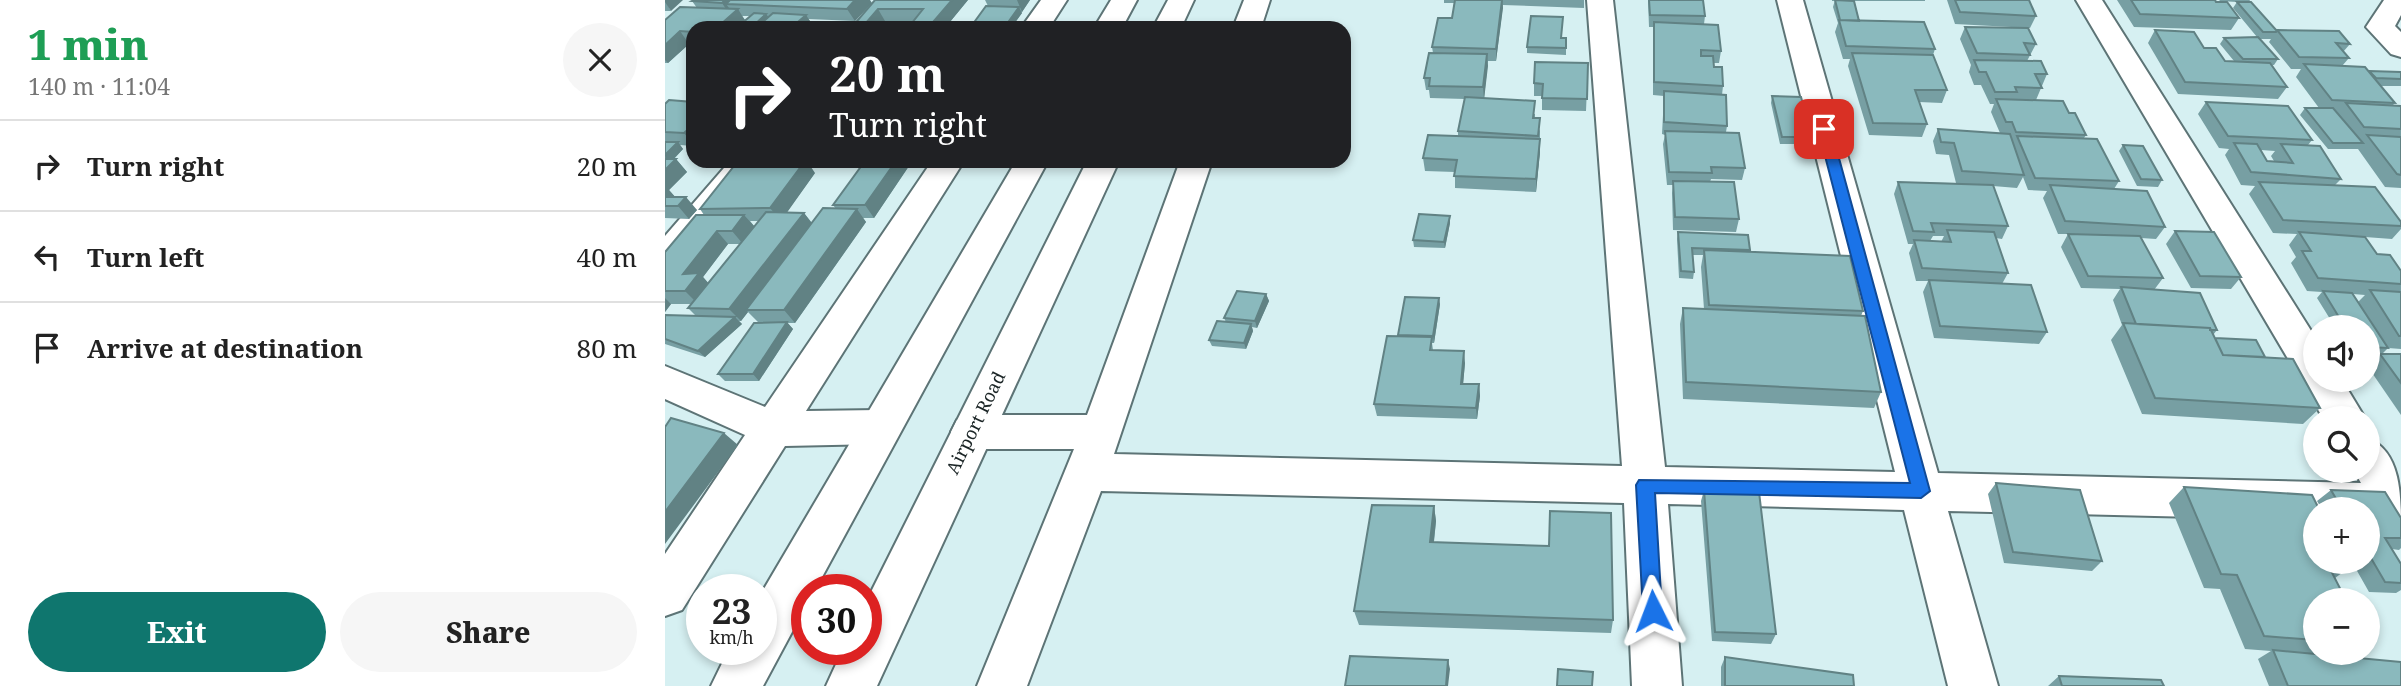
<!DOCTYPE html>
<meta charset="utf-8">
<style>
body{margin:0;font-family:"Noto Serif",serif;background:#f6f6f6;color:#222;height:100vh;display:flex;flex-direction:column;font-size:26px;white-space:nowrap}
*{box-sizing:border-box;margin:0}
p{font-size:23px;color:#767676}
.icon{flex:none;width:38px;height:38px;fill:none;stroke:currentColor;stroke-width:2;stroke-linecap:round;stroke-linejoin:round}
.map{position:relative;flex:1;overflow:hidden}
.sheet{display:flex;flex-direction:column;background:#fff;width:665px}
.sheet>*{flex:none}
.guide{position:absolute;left:21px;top:21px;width:665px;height:147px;border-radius:21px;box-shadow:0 4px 10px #0003;background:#202124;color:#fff;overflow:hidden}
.tools{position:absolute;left:1638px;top:315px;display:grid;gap:14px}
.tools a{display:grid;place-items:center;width:77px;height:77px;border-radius:50%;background:#fff;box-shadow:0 4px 10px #0003;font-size:35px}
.speed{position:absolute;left:21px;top:574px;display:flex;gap:14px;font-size:35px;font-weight:700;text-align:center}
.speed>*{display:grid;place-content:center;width:91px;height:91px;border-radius:50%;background:#fff;box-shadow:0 4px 10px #0003;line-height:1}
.speed small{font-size:18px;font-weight:400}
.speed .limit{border:10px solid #d22;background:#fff;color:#111}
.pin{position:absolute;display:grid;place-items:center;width:60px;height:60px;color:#fff;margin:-30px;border-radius:14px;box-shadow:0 4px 10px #0006}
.me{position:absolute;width:77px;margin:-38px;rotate:357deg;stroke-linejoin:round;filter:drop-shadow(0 0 5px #0008)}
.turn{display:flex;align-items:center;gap:24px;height:147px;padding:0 28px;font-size:32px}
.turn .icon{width:91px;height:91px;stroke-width:2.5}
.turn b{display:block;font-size:49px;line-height:60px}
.round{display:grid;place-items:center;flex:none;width:74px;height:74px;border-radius:37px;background:#f6f6f6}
.overview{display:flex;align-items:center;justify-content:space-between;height:119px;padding:0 28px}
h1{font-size:42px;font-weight:800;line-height:52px;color:#1e9e55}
.action{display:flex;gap:14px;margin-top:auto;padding:14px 28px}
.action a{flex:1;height:80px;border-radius:42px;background:#0f766e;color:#fff;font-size:28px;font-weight:800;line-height:80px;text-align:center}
.action a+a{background:#f6f6f6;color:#222}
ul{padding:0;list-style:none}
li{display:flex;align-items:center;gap:21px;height:91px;padding:0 28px;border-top:2px solid #e0e0e0}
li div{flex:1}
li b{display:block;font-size:26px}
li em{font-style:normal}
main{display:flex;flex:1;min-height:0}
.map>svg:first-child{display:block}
</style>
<main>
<section class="sheet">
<div class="overview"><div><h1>1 min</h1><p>140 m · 11:04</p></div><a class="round"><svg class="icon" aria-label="close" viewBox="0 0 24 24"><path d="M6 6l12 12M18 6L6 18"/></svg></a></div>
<ul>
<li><svg class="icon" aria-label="right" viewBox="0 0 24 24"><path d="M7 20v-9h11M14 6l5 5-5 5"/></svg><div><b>Turn right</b></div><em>20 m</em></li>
<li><svg class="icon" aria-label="left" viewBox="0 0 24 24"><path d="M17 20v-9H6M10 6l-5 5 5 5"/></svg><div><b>Turn left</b></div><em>40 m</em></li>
<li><svg class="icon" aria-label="arrive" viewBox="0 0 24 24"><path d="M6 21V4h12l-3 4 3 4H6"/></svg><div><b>Arrive at destination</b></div><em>80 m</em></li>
</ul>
<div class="action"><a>Exit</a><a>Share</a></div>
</section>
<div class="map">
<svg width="1736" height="686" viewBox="0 0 1736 686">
<rect width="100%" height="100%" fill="#d6f0f2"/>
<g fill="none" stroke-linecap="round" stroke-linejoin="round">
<defs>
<path id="minor" d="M376,0H402L384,28H356Z
M579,0H605L596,28H568Z
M922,0H948L1000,467L1230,472L1112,0H1138L1273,473L1696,483L1689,471H1703V438C1736,452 1736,495 1736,529L1719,522L1703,521V509H1650V520L1283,511L1333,686H1283L1239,510L1003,504L1017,686H967L959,503L436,491L362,686H312L409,449H307L292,444L286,432L292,420L307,415H422L515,161H547L449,454L957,466Z
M1411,0H1437L1650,337V380H1677L1700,418H1658Z
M1719,0H1736V15L1730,26L1736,32V57L1726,54L1701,27Z
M65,161H99L13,269L0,273V236Z
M267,161H299L141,411L214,410L229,415L235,427L229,439L214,444L120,446L17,610L0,616V554L80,435L0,399V366L100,407Z"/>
<path id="major" d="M446,0H472L457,28H429Z
M503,0H529L516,28H488Z
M351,161H383L150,590H142V604L98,686H46L64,649H96V594Z
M422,161H454L212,686H161L178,649H201V602Z"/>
</defs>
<use href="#minor" stroke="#5d7476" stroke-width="4"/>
<use href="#major" stroke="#5d7476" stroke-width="4"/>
<use href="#minor" fill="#fff" fill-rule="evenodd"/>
<use href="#major" fill="#fff" fill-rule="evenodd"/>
</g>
<path fill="#779fa3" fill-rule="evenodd" d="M0,0L6,11H0Z
M210,0H303L280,28H186ZM220,21H248L246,24H217Z
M320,0H365L357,12H356L357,13L346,28H305L323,6Z
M779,0H919V8L838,5L831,61H823L819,98L870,114V118L875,131V152L871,192L790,188V172L760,171L758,158L793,136V131L800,99L765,98L764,90H761L759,78L768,53L767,47L787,18L789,3H779Z
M983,0H1038L1040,16L1039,24L1056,51L1054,63H1049V67L1058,86L1057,95L1062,126L1061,132L1080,168L1077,180L1046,179L1045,182L1074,219L1071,232L1008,230L1007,193L1008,185H1002L998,144L1000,135L997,134L999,96L988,95V27H984Z
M1166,0H1260V1Z
M1170,0L1194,21L1270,49L1268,55L1282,90L1277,103L1254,102L1262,124L1257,137L1204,135L1183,66L1185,59H1178L1170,32L1173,23L1168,7Z
M1282,0H1364L1371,16L1365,28L1290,24Z
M1452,0H1550L1574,18L1566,30L1469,27Z
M1554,0H1585L1584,2L1612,31V30L1685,44L1678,52L1684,58L1677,66L1704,71L1736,72V86H1716L1730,103L1728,105L1736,106V188L1720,187L1693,149H1663L1635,115L1640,108H1654L1631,77L1636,69H1626L1604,42L1606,39H1595L1613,59L1609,65H1607L1622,87L1613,99L1513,94L1483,43L1490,30L1539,48L1560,61H1569L1555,44L1559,38L1592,37L1568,8L1572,2L1555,1Z
M27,1L207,3L190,21L143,19L145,21L138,28H28V44H24L3,63H0V20L32,8ZM77,16H86L81,21Z
M1300,27L1371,44L1362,61L1382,74L1371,100L1404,113L1421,135L1419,138L1454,181L1449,189L1500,227L1491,239L1476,238L1498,278L1489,290L1552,330L1548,335L1550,338L1600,357L1655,408L1638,424L1477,414L1446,340L1457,325L1448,300L1455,289L1416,288L1396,247L1403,234H1393L1378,198L1382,191L1363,190L1358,177L1352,188L1328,186L1343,226L1337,239L1331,238L1343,273L1337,284L1382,332L1374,344L1269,338L1258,292L1263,281H1251L1244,253L1248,244H1243L1229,194L1233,182L1291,183L1284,155L1271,154L1268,141L1273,129L1335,133L1326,112L1329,104H1325L1316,85H1309L1304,72L1306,65L1295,39ZM1268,236H1279L1276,242L1265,241Z
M896,38H901V55L862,53V47Z
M923,63L921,111L877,110V96H869V83Z
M1107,96L1147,137L1145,144H1115L1106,103Z
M28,102V146L15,145L18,149L9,159H11L22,172L4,190L10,197L32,210L24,219L0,218V104Z
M1541,102L1647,140L1643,145L1676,179L1670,185L1736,222V229L1727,239L1700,237L1712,254L1736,271V349L1723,348L1717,354H1736V415L1703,367V365L1714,355L1703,354V327H1670L1652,298L1657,292L1642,291L1626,263L1631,257L1624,245L1632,234L1608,233L1584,194L1590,186L1576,185L1560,155L1564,149L1554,148L1533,114ZM1596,150L1610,151L1606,156L1609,161H1602ZM1688,294L1700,295L1693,302Z
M1458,145L1497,180L1493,187L1472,186L1454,151Z
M166,161H241L244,166L209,218H198L201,222L130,323H122L128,329L94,381H60L53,374L113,323L93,322L83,312L76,321H74L77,324L40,357L0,344V315L31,316L23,308L27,304H6L0,312V252L39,215L35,209L150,173L121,213H139L147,223L171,209L168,205L200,161ZM85,221H94L89,226ZM63,244H75L43,283L38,277Z
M785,223L780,248L749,247L748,240Z
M1510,231L1576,277L1566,289L1526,288L1501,244Z
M1013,232L1085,250V252L1198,311L1196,316L1216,392L1209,408L1018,399L1015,324L1018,308L1039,309L1036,267L1038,255H1028L1029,272L1028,279L1014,278L1012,239Z
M601,294L604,301L592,328L587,327L588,331L581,349L547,346L544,340L561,322L559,318Z
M775,304L769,343H767L768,350L800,363L798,384H814L815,396L812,419L712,416L709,404L733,335Z
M1331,483L1437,561L1427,571L1339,563L1323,494Z
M1519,487L1685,567L1670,578L1650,600V653H1688L1682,656L1736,686H1604L1593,659L1606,651L1580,649L1555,589L1539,588L1504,503Z
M1039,490L1111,634L1106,644L1047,641L1036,501Z
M1666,490L1736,518V548L1734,550L1727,549L1736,564V590L1731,593L1704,592L1687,562H1703V509H1657L1652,501Z
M769,506L771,521L769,542L884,546L948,620L946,633L694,625L689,611Z
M1060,657L1189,686H1056V667Z
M1394,676L1499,686H1383Z"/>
<path fill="#618284" d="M0,0H18L6,11L0,2Z
M60,0H82L61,4L68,13L65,15L57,3Z
M190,0H205L207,3L190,21L182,9Z
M287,0H303L280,28H263Z
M352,0H365L357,12Z
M837,0L838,8L831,61V49Z
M354,7L357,13L346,28H339Z
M73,9L81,22L75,28H58L55,25Z
M213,9L220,21L214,28L200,24Z
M101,14L106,20L98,28H86Z
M141,15L145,21L138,28H126Z
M181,23L184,28H176Z
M15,31L24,44L3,63L0,60V45Z
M822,54L823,66L819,100L818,87Z
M28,125V144L19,133Z
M875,139V152L871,192V179Z
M13,142L18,149L1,167L0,155Z
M11,159L22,172L4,190L12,199L0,206V170Z
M140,161H142L150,173L116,221L105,208Z
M231,161H241L244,166L209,218L200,205Z
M21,197L32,210L24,219L13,206Z
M192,209L201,222L130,323L119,310Z
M139,213L149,226L81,310L83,312L76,321L64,309Z
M79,215L90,227L78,244L67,231Z
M785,216V223L780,248L779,242Z
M52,231L63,244L38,277L46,286L32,303L20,291L18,274Z
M601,294L604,301L592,328L590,321Z
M0,298L6,304L0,312Z
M774,298L775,304L769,343L768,336Z
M70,317L77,324L40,357L33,351Z
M122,322L128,329L94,381L88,374Z
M586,324L588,331L581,349L579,343Z
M799,351L800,363L797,396L796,384Z
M814,384L815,396L812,419L811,408Z
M59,433L73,445L0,544V512Z
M769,506L771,521L767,557L765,542Z
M783,660L785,669L783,686H781Z"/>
<path fill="#8ab9bd" stroke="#618284" stroke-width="2" fill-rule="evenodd" d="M29,0H60L57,3L27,1Z
M65,0H190L182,9L61,4Z
M210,0H287L263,28H186ZM213,9H258L246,24H200Z
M790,0H837L831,49L767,47L773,18H787Z
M984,0H1038L1040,16L985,15Z
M1170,0L1189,1L1194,21L1175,20Z
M1290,0H1364L1371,16L1295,12Z
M1466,0H1550L1551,2H1562L1574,18L1475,14Z
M1572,2H1586L1612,31L1611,32H1598Z
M321,6L354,7L339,28H305Z
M15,7L73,9L55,25H45L42,28H28V32L15,31L0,45V20Z
M89,13L101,14L86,28H65L70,24H76Z
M108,13L141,15L126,28H91Z
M866,16L898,17L896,38H901V48L862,47Z
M1174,20L1259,22L1270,49L1181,46Z
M158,22L181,23L176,28H152Z
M989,22L1053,25L1056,51L1036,50V56H1048L1049,67H1057L1058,86L989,82Z
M1300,27L1363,28L1371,44L1359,43L1365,55L1312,53Z
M1490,30L1529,32L1539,48H1551L1560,61L1605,63L1622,87L1520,82Z
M1612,30L1674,31L1685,44L1671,43L1684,58L1634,57Z
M1593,37L1613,59H1578L1559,38Z
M764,53L822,54L818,87L764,86L765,78H759Z
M1187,53L1268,55L1282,90H1250L1262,124L1208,123Z
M1309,60L1376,61L1382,74H1370L1377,88L1350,87L1352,92H1330L1321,72H1314Z
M870,62L923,63L922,99L877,98L878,84L869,83Z
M1639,64L1700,67L1730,103L1667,100Z
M1704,71L1736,72V79L1711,78Z
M999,91L1061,95L1062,126L999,122Z
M1107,96L1136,97L1147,137H1117Z
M800,97L870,101L868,118H875L873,136L793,131Z
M1331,99L1398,101L1404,113H1410L1421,135L1351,132L1347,122H1341Z
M4,100L28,102V125L19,133L0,132V104Z
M1541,102L1623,106L1647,140L1563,136Z
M1681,103L1736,106V129L1699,127Z
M1640,108H1668L1698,143H1668Z
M1273,129L1345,134L1359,175L1297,171L1289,143L1276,142Z
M1000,131L1074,133L1080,168L1046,167L1047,173L1004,172Z
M763,135L875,139L871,179L789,176L792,160L758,158Z
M1702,135L1736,137V175L1732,174Z
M1352,136L1432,139L1454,181L1370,178Z
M0,142H13L0,155Z
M1569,143L1592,144L1602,161L1628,163L1616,144L1655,146L1676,179L1586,172Z
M1458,145L1478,146L1497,180L1476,179Z
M0,159H11L0,170Z
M73,161H140L105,208L35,209Z
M200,161H231L200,205H168Z
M1008,181L1069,182L1074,219L1010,217Z
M1233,182L1328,185L1343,226L1266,223L1269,232L1248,231Z
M1594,182L1710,187L1736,222V226L1618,220Z
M1385,185L1482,191L1500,227L1400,221Z
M0,197H21L13,206H0Z
M158,208L192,209L119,310H81Z
M101,212L139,213L64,309L23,308Z
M754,214L785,216L779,242L748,240Z
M31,215H79L67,231H52L18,274L34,273L20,291H0V252Z
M1282,230L1329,232L1343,273L1257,268L1249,240L1286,242Z
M1510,231L1549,232L1576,277L1535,276Z
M1013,232L1083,235L1085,250L1027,248L1029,272L1016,271Z
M1634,232L1700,237L1712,254L1725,255L1736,271V284L1653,278L1637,251H1646Z
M1403,234L1475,236L1498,278L1423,276Z
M1039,250L1185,256L1198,311L1044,305Z
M1264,280L1366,285L1382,332L1275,326Z
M1456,287L1535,293L1552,330H1545V328L1471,324Z
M1705,290L1736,292V336H1734Z
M572,291L601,294L590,321L559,318Z
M1658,291L1687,293L1723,348L1703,347V327H1680Z
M740,297L774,298L768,336L733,335Z
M1018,308L1200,316L1216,392L1021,382Z
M0,315L70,317L33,351L0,339Z
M552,321L586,324L579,343L544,340Z
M122,322L88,374H53L89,323Z
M1458,323L1545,328L1558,355L1628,359L1655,408L1490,398Z
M722,336L767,337L765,350L799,351L796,384H814L811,408L709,404Z
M1550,338L1591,340L1600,357L1558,355Z
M1715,354H1736V383Z
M6,418L59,433L0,512V427Z
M1331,483L1415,490L1437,561L1348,552Z
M1519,487L1647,495L1654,509H1650V562H1682L1685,567L1663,565L1681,600H1650V640L1599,636L1572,575L1556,574Z
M1039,490L1094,492L1111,634L1050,632Z
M1666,490L1720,492L1736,518V538H1720L1736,564V583L1720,582L1703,553V509H1677Z
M707,505L769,506L765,542L884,546L885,511L946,513L948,620L689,611Z
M1608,650L1736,662V686H1623Z
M685,656L783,660L781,686H680Z
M1060,657L1188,675L1189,686H1060Z
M893,669L928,672L927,686H892Z
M1394,676L1496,680L1499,686H1397Z"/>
<path fill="#1a73e8" stroke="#114b97" stroke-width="2" d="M1159,125L1166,129L1265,491L1256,498L990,493L997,611L994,617L988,620L981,617L978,611L971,485L974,480L1245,483L1153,129Z"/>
<g text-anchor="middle" stroke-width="7" stroke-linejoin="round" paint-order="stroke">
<g font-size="18" fill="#1b2526" stroke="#fff">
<text transform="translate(311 423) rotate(-64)" y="6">Airport Road</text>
</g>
</g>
</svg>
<div class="tools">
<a><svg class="icon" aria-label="sound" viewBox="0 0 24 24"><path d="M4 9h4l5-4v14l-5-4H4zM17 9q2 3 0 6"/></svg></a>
<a><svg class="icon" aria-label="search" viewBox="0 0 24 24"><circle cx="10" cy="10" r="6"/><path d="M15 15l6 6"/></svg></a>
<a>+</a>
<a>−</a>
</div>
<div class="speed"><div>23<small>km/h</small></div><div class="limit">30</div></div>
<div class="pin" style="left:1159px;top:129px;background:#d93025"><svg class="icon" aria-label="arrive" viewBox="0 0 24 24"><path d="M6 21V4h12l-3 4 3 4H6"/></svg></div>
<svg class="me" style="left:988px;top:611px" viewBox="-20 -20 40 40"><path d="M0-17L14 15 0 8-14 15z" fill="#1a73e8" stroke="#fff" stroke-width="4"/></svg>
<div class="guide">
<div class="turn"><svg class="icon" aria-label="right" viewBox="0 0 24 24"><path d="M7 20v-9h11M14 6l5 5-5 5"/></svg><div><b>20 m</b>Turn right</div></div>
</div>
</div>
</main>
